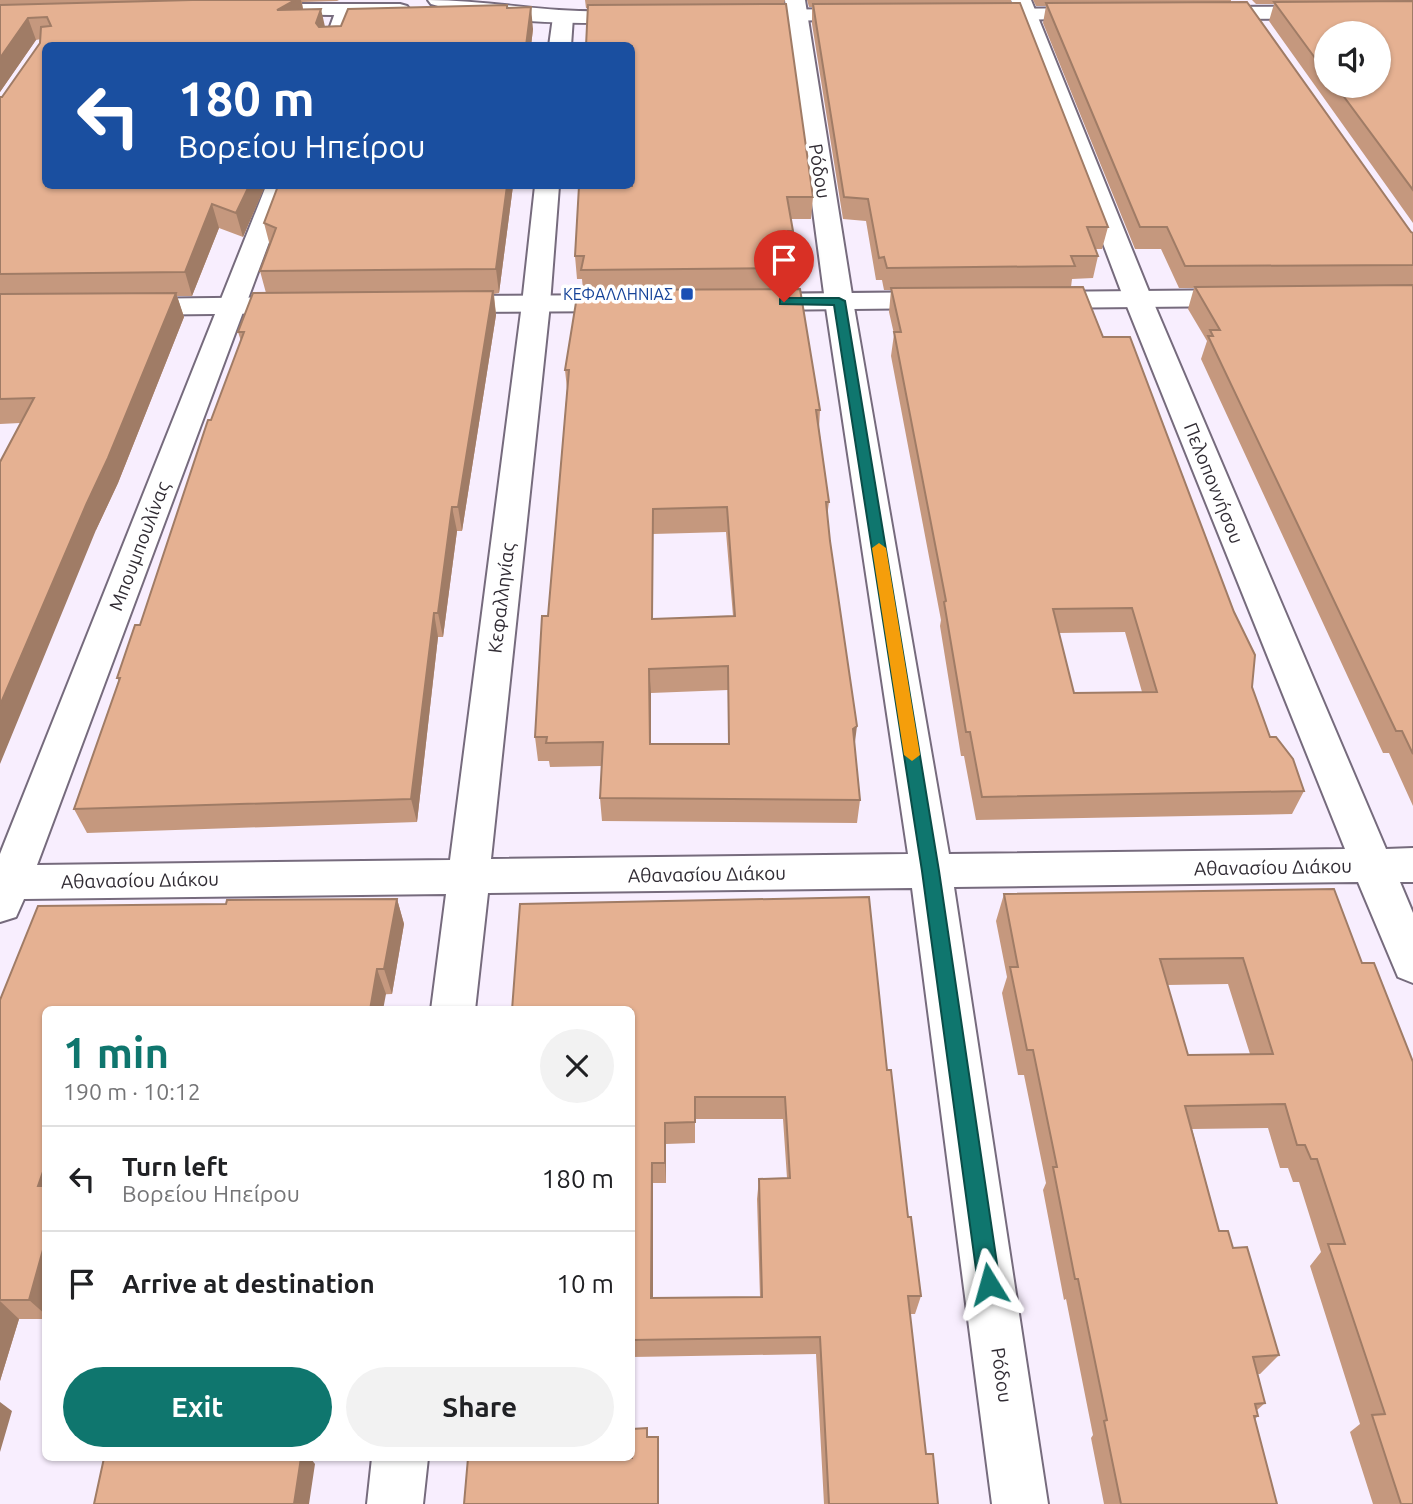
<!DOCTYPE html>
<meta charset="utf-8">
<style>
body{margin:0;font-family:Ubuntu,sans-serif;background:#f2f2f2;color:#202124;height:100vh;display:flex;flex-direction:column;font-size:26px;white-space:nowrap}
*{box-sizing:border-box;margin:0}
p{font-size:23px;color:#757577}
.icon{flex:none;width:38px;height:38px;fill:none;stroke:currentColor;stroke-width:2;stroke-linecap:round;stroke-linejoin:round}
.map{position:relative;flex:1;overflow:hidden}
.panel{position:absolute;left:42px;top:1006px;width:593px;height:455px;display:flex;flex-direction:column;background:#fff;border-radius:10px;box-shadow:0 2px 5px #0004}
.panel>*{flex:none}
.banner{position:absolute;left:42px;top:42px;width:593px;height:147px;border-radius:10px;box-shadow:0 2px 5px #0004;background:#1a4fa0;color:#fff;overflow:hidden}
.fabs{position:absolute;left:1314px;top:21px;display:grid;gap:14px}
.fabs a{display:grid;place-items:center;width:77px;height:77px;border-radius:50%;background:#fff;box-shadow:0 2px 5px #0004;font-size:35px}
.pin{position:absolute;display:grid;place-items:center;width:60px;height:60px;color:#fff;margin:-72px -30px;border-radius:50% 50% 50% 0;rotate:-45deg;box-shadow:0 0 7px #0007}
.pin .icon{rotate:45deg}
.me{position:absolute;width:77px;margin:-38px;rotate:352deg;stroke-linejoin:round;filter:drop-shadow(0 0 5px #0008)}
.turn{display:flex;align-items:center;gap:24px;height:147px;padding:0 21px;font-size:32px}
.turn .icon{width:91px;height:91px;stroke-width:2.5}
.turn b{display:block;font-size:49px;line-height:60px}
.round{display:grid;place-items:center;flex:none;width:74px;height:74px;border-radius:37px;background:#f2f2f2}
.head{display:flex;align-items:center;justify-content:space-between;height:119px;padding:0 21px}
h1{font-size:42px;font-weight:600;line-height:52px;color:#0f766e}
.action{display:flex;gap:14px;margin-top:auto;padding:14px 21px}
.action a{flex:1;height:80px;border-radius:42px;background:#0f766e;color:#fff;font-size:28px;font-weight:600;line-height:80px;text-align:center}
.action a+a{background:#f2f2f2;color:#202124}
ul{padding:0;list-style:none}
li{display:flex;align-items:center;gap:21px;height:105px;padding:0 21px;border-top:2px solid #e0e0e0}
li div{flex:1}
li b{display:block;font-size:26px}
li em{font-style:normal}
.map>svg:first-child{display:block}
</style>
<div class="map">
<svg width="1413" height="1504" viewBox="0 0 1413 1504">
<rect width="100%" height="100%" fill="#f8eefe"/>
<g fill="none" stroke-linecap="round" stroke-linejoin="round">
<defs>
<path id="street" d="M785,0H805L853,301L949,854L1345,849L1124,299L1011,0H1031L1152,299L1386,849L1413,848V882H1400L1413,913V983L1398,977L1358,882L954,887L1048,1504H992L912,888L488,893L475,1010H431L446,894L24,899L16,917L0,922V854L266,186H290L37,865L450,860L522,304L535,186H559L550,304L491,859L908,854L825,301Z
M346,4L353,6L356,10L344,46H323L336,10L339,6Z
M563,11L570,13L573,17L571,46H549L553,17L556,13Z
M372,1458H428L423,1504H367Z"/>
<path id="secondary" d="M428,0C471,0 515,7 559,10C586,12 614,11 641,11L648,13L651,17L648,21L641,23C571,23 498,25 431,4Z
M268,4H400L407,6L410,10L407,14L400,16L261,14L258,10L261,6Z
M1413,6V18L1202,19L1195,17L1192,13L1195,9L1202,7Z
M1096,8L1103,10L1106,14L1103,18L971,21L964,19L961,15L964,11L971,9Z
M865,9L872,11L875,15L872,19L737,22L730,20L727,16L730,12L737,10Z
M1243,290L1253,292L1257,298L1253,304L1243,306L1037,308L1027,306L1023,300L1027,294L1037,292Z
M942,292L952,294L956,300L952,306L942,308L750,310L740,308L736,302L740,296L750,294Z
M627,295L637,297L641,303L637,309L627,311L442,312L432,310L428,304L432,298L442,296Z
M301,297L311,299L315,305L311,311L301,313L127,315L117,313L113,307L117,301L127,299Z"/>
</defs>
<use href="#street" stroke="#766b7d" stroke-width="4"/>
<use href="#secondary" stroke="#766b7d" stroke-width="4"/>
<use href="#street" fill="#fff" fill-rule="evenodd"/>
<use href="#secondary" fill="#fff" fill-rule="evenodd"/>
</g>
<path fill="#c5987e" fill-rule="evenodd" d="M0,0H339L337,1L302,2L303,10L325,27L341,26L507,8L533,29L531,46H46V186H265L243,237L219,228L192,296H177L184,317L118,483L96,530L20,423L0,424V97H2L40,43L41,39L36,40L0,92Z
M585,0H785L784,4L813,197L811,219H791L793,231L792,252L796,268L794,289L820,410L819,428L829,502L827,517L860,800L857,823L602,821L600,798L602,766L550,767L549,761H538L535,737L548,616L567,389L565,370L583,290L582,279H577L575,256L588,8H586ZM726,532L733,616L653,619V534ZM728,690V744H651V693Z
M807,0H1011V3L1108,227L1102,249H1096L1098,256L1093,278L1072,279L1071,287L1103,337L1252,687L1270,737L1304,791L1292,814L976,820L964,756H961L940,626L941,620L891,356L894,334L889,312L891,290H884L882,280H876L866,221L843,219L812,24V7H809ZM1125,632L1142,692L1074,693L1059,633Z
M1033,0H1231V2L1411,232L1413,233V806L1389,753H1383L1201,359L1207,341L1188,309L1194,288H1179L1161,249H1135L1043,23L1046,6H1036Z
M1252,0H1413V223L1269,21L1274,4H1256ZM1326,33L1379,86H1326Z
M513,186L499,293L494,294L496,315L462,531H457L443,637H438L417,822L87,833L74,809L119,681L117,678L140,625L211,420L241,341L238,332L266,293L260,271L270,246L264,223Z
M1334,889L1413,1504H1373L1350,1432L1360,1424L1310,1266L1321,1252L1299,1182H1293L1288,1168H1280L1268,1128L1192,1129L1219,1231L1233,1248L1279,1355L1260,1374H1258L1265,1403L1256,1411L1258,1416L1255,1419L1277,1504H1104L1091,1438L1093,1435L1066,1299L1064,1300L1043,1190L1046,1183L1024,1075H1018L1002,993L1007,977L996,921L1004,894ZM1228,984L1250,1054L1188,1055L1167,985Z
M397,899L404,924L392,994L46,1010V1319H19L0,1381V1000L226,904Z
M632,1010L887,1070L908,1217L921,1296L915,1314H910L926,1454L938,1504H824L816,1354L632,1357ZM695,1119H783L787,1178L759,1179L757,1199L760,1297L653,1298V1183H666V1144L695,1143Z"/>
<path fill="#a07c66" d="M295,0H301L305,18L277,10Z
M531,7L533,29L531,46H526Z
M321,9L326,31L321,45L316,23Z
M28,18L36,40L0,92V58Z
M249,186H265L243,237L236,213Z
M507,186H513L499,293L496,269Z
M212,204L219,228L192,296L185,272Z
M493,291L496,315L462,531L458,507Z
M176,293L184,317L118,483L96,530L0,764V705Z
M452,507L457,531L443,637L438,613Z
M653,509V643L652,619Z
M434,613L438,637L417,822L411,799Z
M649,669L651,693V768L650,744Z
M857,726L854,750L853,729Z
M397,899L404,924L392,994L384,969Z
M377,969L386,994L383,1010H370Z
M665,1123L666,1144V1183L665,1163Z
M46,1163V1194L38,1186Z
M652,1163L653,1183V1316L651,1298Z
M46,1239V1315L29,1300Z
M0,1301L19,1319L0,1381Z
M0,1402L12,1411L0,1452Z
M658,1437L659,1452V1504H658Z
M301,1458H312V1460L315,1464L309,1504H294Z"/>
<path fill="#e5b192" stroke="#a07c66" stroke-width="2" fill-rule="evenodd" d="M192,0H295L277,10L321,9L316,23L319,27L341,26L348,9L507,5V8L531,7L526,46H46V186H249L236,213L212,204L185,272L0,274V97H2L40,43L41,27L51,26L47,17L28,18L0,58V5Z
M1413,1V190L1336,86H1379V33H1326V73L1274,2Z
M1247,2L1411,232L1413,233V265L1185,266L1167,227H1140L1046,3Z
M1020,3L1108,227H1087L1098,256H1071L1075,266L887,268L884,257L879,258L868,199L844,197L813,4Z
M786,4L813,197H787L793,231H788L796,268L581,270L584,256H575L579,186H632V46H586L588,5Z
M278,186H507L496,269L260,271L276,228L264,223Z
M1413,285V754L1402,731H1396L1208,336H1213L1210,330H1220L1195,287Z
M1083,287L1103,337H1130L1234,612L1255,655L1252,687L1270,737H1276L1293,759L1304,791L982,797L970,732H966L944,602L946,601L894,332H901L891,288ZM1132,608L1157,692L1074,693L1053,609Z
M800,289L820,410H816L829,502H826L830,541L857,726L853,729L860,800L600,798L603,742L546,743L547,737H535L542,616H548L569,370H565L578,290ZM727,507L735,616L652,619L653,509ZM728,666L729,744H650L649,669Z
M493,291L458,507H452L438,613H434L411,799L74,809L120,678H117L135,625H140L208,420H211L244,332H238L253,293Z
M176,293L108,458L86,505L0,705V462L34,398L0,399V294Z
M1334,889L1362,963H1374L1413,1062V1504H1401L1372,1415L1385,1414L1328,1244H1345L1317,1159H1311L1305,1145H1297L1285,1104L1185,1106L1219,1231H1228L1233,1248L1247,1247L1279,1355L1253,1357L1265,1403L1255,1404L1258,1416H1254L1277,1504H1121L1104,1421L1107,1420L1078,1279H1075L1053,1167H1057L1033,1050H1027L1010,967H1018L1004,894ZM1243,958L1273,1054L1188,1055L1160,959Z
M869,897L887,1070H891L908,1217H911L921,1296H908L926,1454H933L938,1504H829L820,1337L632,1340V1010H512L520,904ZM695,1097H785L790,1178L759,1179L762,1297L651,1298L652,1163H665V1123L695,1122Z
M397,899L384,969H377L370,1010H46V1163L38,1186H46V1239L29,1300H0V1000L38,906L226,904L227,900Z
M647,1428V1437H658V1504H464L468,1458H632V1429Z
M104,1458H301L294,1504H94Z"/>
<path fill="#0f766e" stroke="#0a4d48" stroke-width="2" d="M784,298H839L845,301L939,871L1000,1284L997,1291L989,1295L982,1291L978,1284L922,871L834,305L780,304V299Z"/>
<path fill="#f59e0b" d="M879,543L886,548L920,755L912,761L904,755L872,548Z"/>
<rect fill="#1a4fb4" stroke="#fff" stroke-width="2.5" x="680" y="287" width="14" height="14" rx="3.5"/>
<g text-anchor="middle" stroke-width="7" stroke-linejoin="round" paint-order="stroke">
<g font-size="16" fill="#164399" stroke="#fff" text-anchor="end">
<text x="673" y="300">ΚΕΦΑΛΛΗΝΙΑΣ</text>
</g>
<g font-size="19" fill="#312c34" stroke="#fff">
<text transform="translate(820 171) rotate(81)" y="7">Ρόδου</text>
<text transform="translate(1214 483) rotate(68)" y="7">Πελοποννήσου</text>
<text transform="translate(139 546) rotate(-69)" y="7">Μπουμπουλίνας</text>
<text transform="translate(501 598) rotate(-83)" y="7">Κεφαλληνίας</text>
<text transform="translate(1273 867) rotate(-1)" y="7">Αθανασίου Διάκου</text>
<text transform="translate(707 874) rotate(-1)" y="7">Αθανασίου Διάκου</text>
<text transform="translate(140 880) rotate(-1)" y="7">Αθανασίου Διάκου</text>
<text transform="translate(1002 1375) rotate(82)" y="7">Ρόδου</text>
</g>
</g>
</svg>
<div class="fabs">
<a><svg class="icon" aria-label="sound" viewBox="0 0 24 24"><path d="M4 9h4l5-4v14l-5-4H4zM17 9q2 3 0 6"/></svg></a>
</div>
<div class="pin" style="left:784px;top:302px;background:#d93025"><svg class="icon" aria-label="arrive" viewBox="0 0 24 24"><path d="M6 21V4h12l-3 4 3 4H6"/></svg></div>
<svg class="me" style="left:989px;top:1284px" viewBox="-20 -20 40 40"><path d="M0-17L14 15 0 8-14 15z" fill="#0f766e" stroke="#fff" stroke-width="4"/></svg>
<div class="banner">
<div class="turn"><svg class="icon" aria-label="left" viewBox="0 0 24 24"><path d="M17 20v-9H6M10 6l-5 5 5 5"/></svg><div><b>180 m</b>Βορείου Ηπείρου</div></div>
</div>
<section class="panel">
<div class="head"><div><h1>1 min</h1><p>190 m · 10:12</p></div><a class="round"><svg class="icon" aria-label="close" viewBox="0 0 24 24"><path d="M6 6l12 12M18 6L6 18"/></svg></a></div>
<ul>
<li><svg class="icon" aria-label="left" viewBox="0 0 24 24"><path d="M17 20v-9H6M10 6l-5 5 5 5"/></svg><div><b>Turn left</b><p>Βορείου Ηπείρου</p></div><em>180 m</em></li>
<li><svg class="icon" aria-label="arrive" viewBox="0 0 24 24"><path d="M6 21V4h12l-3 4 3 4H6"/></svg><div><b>Arrive at destination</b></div><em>10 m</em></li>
</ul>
<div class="action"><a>Exit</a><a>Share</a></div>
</section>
</div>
